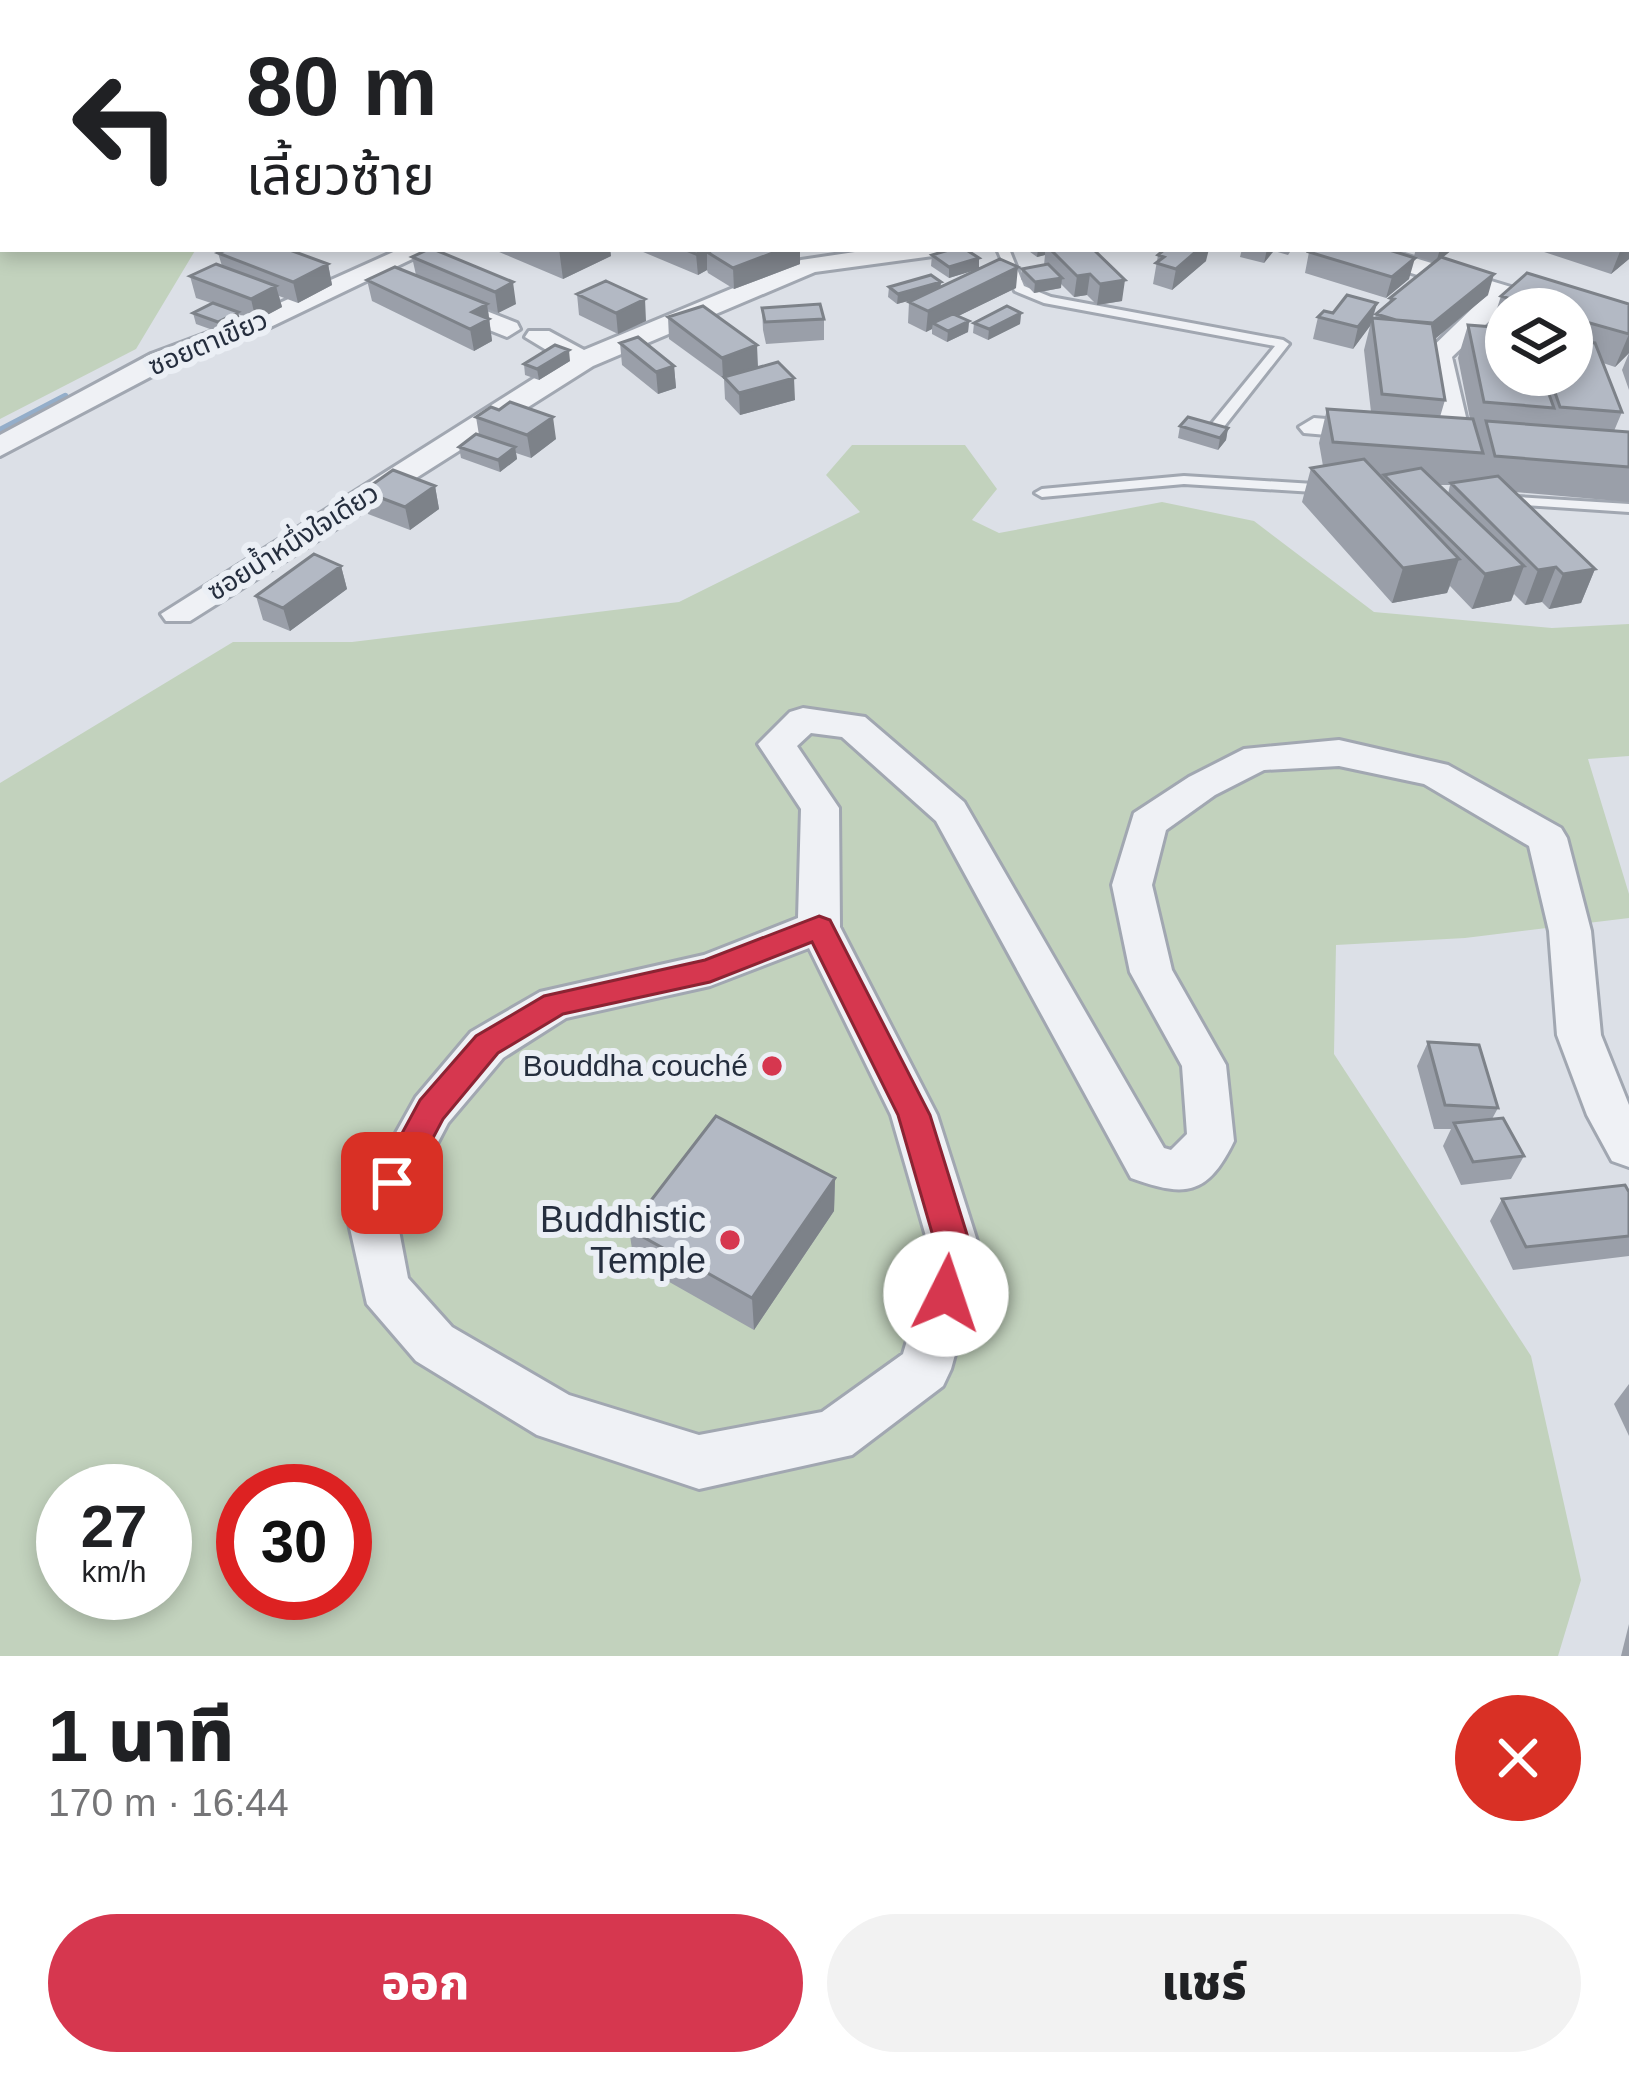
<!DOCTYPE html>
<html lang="th">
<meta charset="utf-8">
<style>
body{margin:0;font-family:Helvetica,"Noto Sans Thai",sans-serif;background:#f2f2f2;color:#202124;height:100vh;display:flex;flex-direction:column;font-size:45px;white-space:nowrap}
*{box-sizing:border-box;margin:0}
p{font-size:39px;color:#757577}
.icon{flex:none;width:66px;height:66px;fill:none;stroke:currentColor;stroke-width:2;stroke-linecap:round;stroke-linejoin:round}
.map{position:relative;height:1656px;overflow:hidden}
.details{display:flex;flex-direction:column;background:#fff;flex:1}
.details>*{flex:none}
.hud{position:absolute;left:0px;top:0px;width:1629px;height:252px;box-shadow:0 6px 18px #0003;background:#fff;color:#202124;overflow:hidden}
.fabs{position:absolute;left:1485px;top:288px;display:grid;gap:24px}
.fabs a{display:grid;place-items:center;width:108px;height:108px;border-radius:50%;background:#fff;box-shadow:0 6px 18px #0003;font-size:60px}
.speed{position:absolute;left:36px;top:1464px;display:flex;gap:24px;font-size:60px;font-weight:700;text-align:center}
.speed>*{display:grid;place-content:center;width:156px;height:156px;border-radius:50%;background:#fff;box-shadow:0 6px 18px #0003;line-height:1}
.speed small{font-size:30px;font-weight:400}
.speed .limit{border:18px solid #d22;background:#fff;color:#111}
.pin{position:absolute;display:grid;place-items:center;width:102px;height:102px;color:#fff;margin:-51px;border-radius:24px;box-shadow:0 6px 18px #0006}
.me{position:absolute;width:132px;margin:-66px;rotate:4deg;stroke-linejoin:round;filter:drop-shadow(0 0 9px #0008)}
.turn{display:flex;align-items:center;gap:42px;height:252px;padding:0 48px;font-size:54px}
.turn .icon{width:156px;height:156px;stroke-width:2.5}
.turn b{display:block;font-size:84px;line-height:102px}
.round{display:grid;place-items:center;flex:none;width:126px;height:126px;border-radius:63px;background:#f2f2f2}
.overview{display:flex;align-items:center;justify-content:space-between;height:204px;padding:0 48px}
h1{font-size:72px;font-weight:800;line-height:90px}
.cta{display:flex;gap:24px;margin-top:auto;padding:24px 48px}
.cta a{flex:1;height:138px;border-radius:72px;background:#d6374f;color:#fff;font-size:48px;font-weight:800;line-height:138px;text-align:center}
.cta a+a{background:#f2f2f2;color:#202124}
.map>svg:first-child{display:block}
</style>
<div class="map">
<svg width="1629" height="1656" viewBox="0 0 1629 1656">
<rect width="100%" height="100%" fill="#dce0e7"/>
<path fill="#c2d2bd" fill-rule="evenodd" d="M0,0H289L3,3V249H196L136,349L0,419Z
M852,445H965L997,489L972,520L999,533L1162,502L1254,521L1374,612L1552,628L1629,624V756L1588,759L1629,894V918L1465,938L1336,945L1334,1054L1531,1356L1581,1580L1558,1656H0V783L233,642H352L679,602L860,512L826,475ZM63,1491H165V1593H63ZM243,1491H345V1593H243Z"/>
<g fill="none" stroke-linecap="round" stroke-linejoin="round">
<path stroke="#94aeca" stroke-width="8" d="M0,431L65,397"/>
<defs>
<path id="lane" d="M997,249H1009L1024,286L1051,297L1283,340L1289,344L1219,433H1209V427L1275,346L1044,303L1015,291Z
M1184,476L1330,485L1337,489L1330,493L1184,484L1042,497L1035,493L1042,489Z
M1501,496L1629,504V512L1496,503L1494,500Z"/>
<path id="street" d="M1225,0H1255L1257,3H1227Z
M1419,0H1450L1452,3H1421Z
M1626,21H1629V33H1626Z
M400,249H433L260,332L171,366L0,456V435L151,354L242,320Z
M875,249H945L933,256L815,272L593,366L190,621H166L161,614L563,360L525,337L529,331H549L584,350L801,260Z
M1347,249H1385L1564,303L1568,309H1528L1508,303L1452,357L1469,430L1629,443V461L1304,433L1299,427L1314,418L1439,428L1424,355L1485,296L1350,254Z
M443,294L517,323L520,329L507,337L434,308L430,302L434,296Z
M803,708L865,717L964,802L1164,1148L1171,1150L1187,1134L1182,1066L1130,972L1112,885L1134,813L1189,777L1244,749L1339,740L1448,765L1561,828L1567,838L1591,931L1601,1035L1629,1105V1167L1612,1161L1587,1115L1557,1035L1549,931L1529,846L1424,784L1339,766L1264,770L1215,795L1166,830L1152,885L1172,970L1226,1065L1234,1141C1207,1197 1184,1197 1131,1178L936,821L842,737L811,733L797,746L839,808L840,927L937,1115L982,1257L951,1369L943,1386L852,1455L699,1489L537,1435L416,1361L367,1304L348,1219L416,1097L471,1032L540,992L704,955L798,918L801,809L758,744L790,712ZM809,948L891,1115L932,1257L903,1354L822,1412L699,1435L569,1395L452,1327L408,1278L397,1220L448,1123L503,1058L566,1018L710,986Z"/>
</defs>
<use href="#lane" stroke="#a1a7b1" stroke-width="6"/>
<use href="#street" stroke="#a1a7b1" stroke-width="6"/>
<use href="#lane" fill="#eff1f5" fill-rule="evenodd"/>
<use href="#street" fill="#eff1f5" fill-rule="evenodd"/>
</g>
<path fill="#9a9fa9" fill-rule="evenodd" d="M322,0H492V3H323Z
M553,0H600L598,3Z
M609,0H660V1L656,3H609Z
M665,0H758L757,1L766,3H665Z
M846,0H891L899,3H846Z
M429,249L516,304L498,313L488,309L492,341L474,351L372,301L367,280L416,275L412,257Z
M492,249H610L611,256L563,279Z
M636,249H800V264L734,289L708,273L707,270L698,275Z
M1026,249H1093L1122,301L1097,305L1087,295L1074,297L1061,284V288L1034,293L1021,279L1022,269L1044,265L1045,255L1037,257Z
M1242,249H1292L1288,255L1274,251L1264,263L1240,257Z
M1416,249H1453L1443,257L1488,295L1435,339L1445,400L1440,417L1470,419L1458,358L1468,325L1491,327L1501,296L1629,304V390L1622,370L1629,353L1615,367L1603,363L1622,412L1614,431L1629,432V502L1515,492L1595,569L1581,603L1549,609L1542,602L1525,605L1514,594L1511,601L1472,609L1450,586L1447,593L1392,603L1302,502L1311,468L1323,466L1319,443L1327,409L1371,412L1364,350L1370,326L1353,349L1313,339L1318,317L1377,303L1373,318H1375L1376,314L1389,304L1390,298L1435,262L1414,256ZM1506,309H1572V375H1506ZM1438,485H1450L1448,494Z
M1535,249H1626L1629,259L1611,274Z
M1309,252L1409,279L1386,298L1305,273Z
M218,253L328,264L332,285L298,303L279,296L282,307L256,321L238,314L241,323L221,333L196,324L193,313L211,303L196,298L190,276L222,266Z
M932,255L979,258V269L1016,288L958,316L969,321L968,332L947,342L932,334V329L926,332L908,323L909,302L912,300L897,304L888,297L889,287L941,282L940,287L977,269L949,278L931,266Z
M1158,255L1206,261L1172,290L1153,284Z
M577,294L646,321L618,334L579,315Z
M762,308L824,319V340L766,344L763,330Z
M1021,313L1020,324L988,340L973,333L974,323Z
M668,317L758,367L795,400L740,415L725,399L724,379L669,339Z
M620,343L674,366L676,388L658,394L622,365Z
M570,361L539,380L525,375L524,364Z
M476,417L556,439L531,458L516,453L517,459L500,472L461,458L459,447L479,435Z
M1180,426L1228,428L1226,440L1218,450L1178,438Z
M435,486L439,509L410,530L368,514L363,491Z
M341,566L347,589L290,631L263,620L256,596Z
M1428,1042L1498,1108L1492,1119L1524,1156L1511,1179L1461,1185L1443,1146L1451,1129H1434L1417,1066Z
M835,1178L834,1211L754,1330L634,1262L629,1229Z
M1629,1192V1256L1513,1270L1490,1221L1502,1199Z
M1629,1384V1436L1614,1404Z
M1629,1624V1656H1621Z"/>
<path fill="#7d8289" d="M639,0H660V1L656,3H640Z
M1629,238V259L1611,274L1621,249H1626V240Z
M559,249H610L611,256L563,279Z
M707,249H722L707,252V270L698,275L696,254Z
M783,249H800V264L734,289L733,268Z
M1038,249H1045V255L1037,257Z
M1199,249H1209L1206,261L1172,290L1176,269Z
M1267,249H1275L1264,263Z
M1440,249H1453L1436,263Z
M979,258V269L949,278V267Z
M1415,258L1409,279L1386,298L1392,277Z
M328,264L332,285L298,303L293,282Z
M1018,267L1016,288L938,326L933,323L932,329L926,332L928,311Z
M1090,274L1087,295L1074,297L1077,276Z
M1494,274L1488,295L1419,352L1425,330Z
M1062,278L1061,288L1034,293L1035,282Z
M1125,280L1122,301L1097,305L1100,284Z
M513,282L516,304L498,313L495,292Z
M941,282L940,292L897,304L898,294Z
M276,286L282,307L256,321L251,299Z
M645,299L646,321L618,334L616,313Z
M1377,303L1370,326L1353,349L1358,327Z
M487,304L492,341L474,351L470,329L472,312Z
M238,312L241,323L221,333L218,322Z
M1021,313L1020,324L988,340L989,329Z
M969,321L968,332L947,342L948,331Z
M1629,334V353L1615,367Z
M757,345L758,367L723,379L722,358Z
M569,350L570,361L539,380L537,369Z
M674,366L676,388L658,394L656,372Z
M794,378L795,400L740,415L739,393Z
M553,417L556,439L531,458L527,435Z
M1228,428L1226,440L1218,450L1220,438Z
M515,447L517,459L500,472L498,460Z
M435,486L439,509L410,530L405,507Z
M1459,559L1447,593L1392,603L1403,568Z
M341,566L347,589L290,631L283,608Z
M1524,566L1511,601L1472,609L1485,574Z
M1556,567L1542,602L1525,605L1538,570Z
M1595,569L1581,603L1549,609L1563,574Z
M835,1178L834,1211L754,1330L752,1298Z"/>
<path fill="#b3b9c4" stroke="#7d8289" stroke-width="3" d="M325,0H356L354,3H323Z
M432,0H481L478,3H428Z
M665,0H708L703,3H680Z
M738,0H751L766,3H733Z
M927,0H956L954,3Z
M1625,0H1629V14L1626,13V3H1624Z
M1626,205L1629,206V238L1626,240Z
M228,249H287L328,264L293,282L218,253Z
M429,249H433L513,282L495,292L412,257Z
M684,249H707L696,254Z
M716,249H783L733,268L707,252Z
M952,249H965L979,258L949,267L932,255Z
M1050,249H1093L1125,280L1100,284L1090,274L1077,276Z
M1165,249H1199L1176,269L1156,263L1164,257L1158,255Z
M1313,249H1386L1415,258L1392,277L1309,252Z
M1441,257L1494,274L1432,324L1396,320L1376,314L1394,299L1390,298Z
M1000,259L1018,267L928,311L909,302Z
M216,264L276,286L251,299L190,276Z
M1048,264L1062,278L1035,282L1022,269Z
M395,267L487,304L472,312L489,319L470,329L367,280Z
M1527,273L1629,304V334L1572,318V309H1544L1501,296Z
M931,275L941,282L898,294L889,287Z
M606,281L645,299L616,313L577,294Z
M1347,295L1377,303L1358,327L1318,317L1324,311L1333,313Z
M213,303L238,312L218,322L193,313Z
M820,304L824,319L765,322L762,308Z
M703,306L757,345L722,358L668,317Z
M1007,306L1021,313L989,329L974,323Z
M953,314L969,321L948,331L933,323Z
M1372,318L1432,323L1445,400L1382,394Z
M1468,325L1506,328V375H1542L1554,408L1484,402Z
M638,337L674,366L656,372L620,343Z
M1572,341L1595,343L1622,412L1560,407L1549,375H1572Z
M555,345L569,350L537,369L524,364Z
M778,362L794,378L739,393L724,377Z
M510,402L553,417L527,435L476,417L491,407L499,410Z
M1327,409L1473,419L1483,453L1333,442Z
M1188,417L1228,428L1220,438L1180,426Z
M1486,421L1629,432V467L1495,456Z
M476,434L515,447L498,460L459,447Z
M1364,459L1459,559L1403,568L1311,468Z
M1421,468L1524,566L1485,574L1384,475Z
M393,470L435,486L405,507L363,491Z
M1498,476L1595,569L1563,574L1556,567L1538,570L1451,483Z
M314,554L341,566L283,608L256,596Z
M1428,1042L1479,1045L1498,1108L1445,1105Z
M716,1116L835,1178L752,1298L629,1229Z
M1503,1118L1524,1156L1473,1162L1454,1123Z
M1625,1185L1629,1192V1236L1526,1247L1502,1199Z"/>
<path fill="#d6374f" stroke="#8b2433" stroke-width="3" d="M819,916L830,920L930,1115L974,1257L959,1306L946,1310L934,1306L929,1294L939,1257L898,1115L812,942L710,982L563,1014L498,1053L443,1119L404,1193L392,1197L380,1193L375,1183L420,1100L476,1036L544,996L705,960Z"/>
<g fill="#d6374f" stroke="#ebeff5" stroke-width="4.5">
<circle cx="772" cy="1066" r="12"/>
<circle cx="730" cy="1240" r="12"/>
</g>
<g text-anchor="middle" stroke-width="12" stroke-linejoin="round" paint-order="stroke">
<g font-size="27" fill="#252e3e" stroke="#ebeff5">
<text transform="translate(208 343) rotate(-23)" y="9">ซอยตาเขียว</text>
<text transform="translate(293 542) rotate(-32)" y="9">ซอยน้ำหนึ่งใจเดียว</text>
</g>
<g font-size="30" fill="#252e3e" stroke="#ebeff5" text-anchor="end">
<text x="748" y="1076">Bouddha couché</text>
</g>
<g font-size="36" fill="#252e3e" stroke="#ebeff5" text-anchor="end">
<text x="706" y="1232">Buddhistic<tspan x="706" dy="41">Temple</tspan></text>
</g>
</g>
</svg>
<div class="fabs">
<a><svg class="icon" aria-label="layers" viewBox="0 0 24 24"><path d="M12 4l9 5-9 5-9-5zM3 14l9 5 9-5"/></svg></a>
</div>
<div class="speed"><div>27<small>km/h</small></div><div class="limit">30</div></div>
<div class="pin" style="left:392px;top:1183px;background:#d93025"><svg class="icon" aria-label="arrive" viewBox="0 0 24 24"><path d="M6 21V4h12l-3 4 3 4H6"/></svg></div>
<svg class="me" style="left:946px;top:1294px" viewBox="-20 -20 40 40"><circle r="19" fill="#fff"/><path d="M0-13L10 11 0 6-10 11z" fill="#d6374f"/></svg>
<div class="hud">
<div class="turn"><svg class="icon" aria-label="left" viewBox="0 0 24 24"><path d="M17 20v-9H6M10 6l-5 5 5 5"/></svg><div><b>80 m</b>เลี้ยวซ้าย</div></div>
</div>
</div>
<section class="details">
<div class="overview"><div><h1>1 นาที</h1><p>170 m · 16:44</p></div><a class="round" style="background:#d93025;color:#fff"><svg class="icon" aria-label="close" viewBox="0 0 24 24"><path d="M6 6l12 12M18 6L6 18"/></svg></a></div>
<div class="cta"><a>ออก</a><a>แชร์</a></div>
</section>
